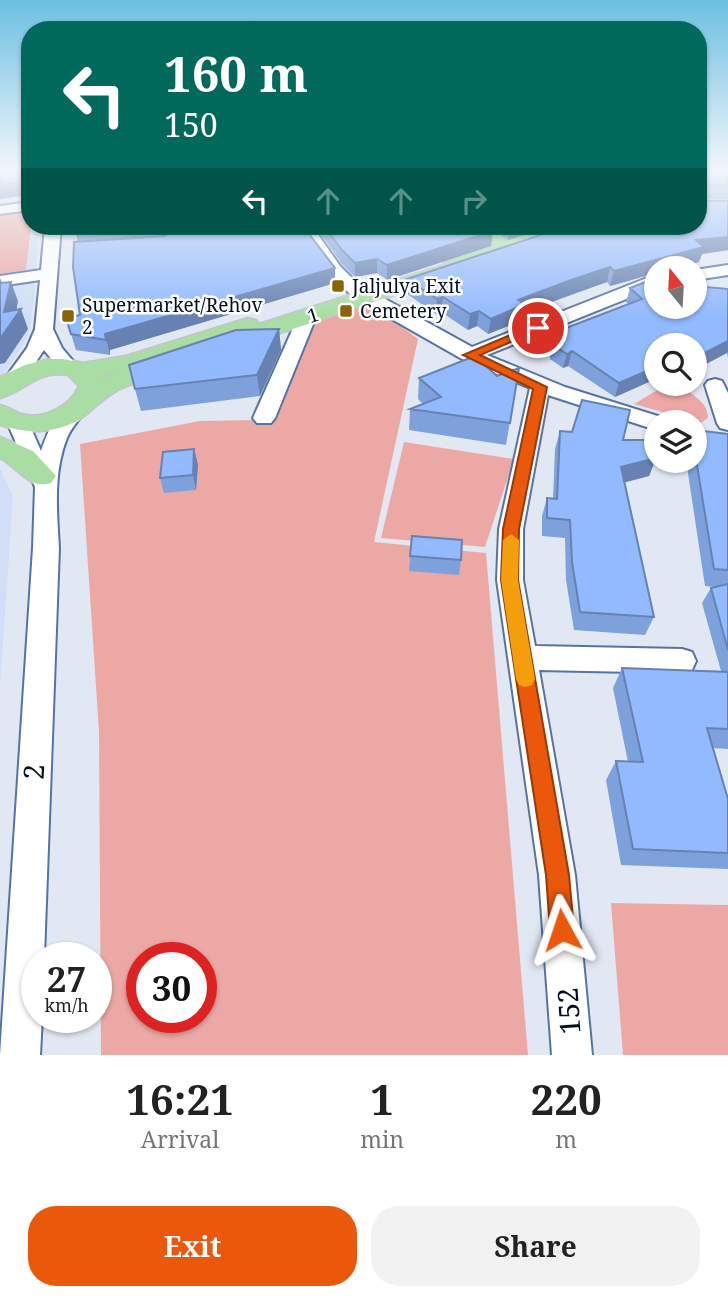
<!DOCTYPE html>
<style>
body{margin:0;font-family:"Noto Serif",serif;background:#f2f2f2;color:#222;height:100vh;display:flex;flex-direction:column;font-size:26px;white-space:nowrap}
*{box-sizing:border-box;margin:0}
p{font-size:23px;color:#767676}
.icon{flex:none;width:38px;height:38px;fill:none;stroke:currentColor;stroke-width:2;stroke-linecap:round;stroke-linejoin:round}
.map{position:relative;height:1055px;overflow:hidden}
.panel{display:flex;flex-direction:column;background:#fff;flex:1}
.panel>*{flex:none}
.top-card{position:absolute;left:21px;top:21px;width:686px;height:214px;border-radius:28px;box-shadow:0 2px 5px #0004;background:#00695c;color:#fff;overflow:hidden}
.needle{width:46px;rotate:342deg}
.tools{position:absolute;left:644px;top:256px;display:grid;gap:14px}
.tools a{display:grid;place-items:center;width:63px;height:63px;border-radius:50%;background:#fff;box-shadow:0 2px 5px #0004;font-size:35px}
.speed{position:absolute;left:21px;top:942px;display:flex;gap:14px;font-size:35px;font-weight:700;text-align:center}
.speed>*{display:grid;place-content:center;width:91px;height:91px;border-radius:50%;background:#fff;box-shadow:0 2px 5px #0004;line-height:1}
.speed small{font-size:18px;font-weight:400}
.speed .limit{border:10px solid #d22;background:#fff;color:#111}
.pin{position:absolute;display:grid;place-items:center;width:60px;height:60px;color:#fff;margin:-30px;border:4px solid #fff;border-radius:50%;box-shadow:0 2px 7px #0007}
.me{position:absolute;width:77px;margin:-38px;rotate:355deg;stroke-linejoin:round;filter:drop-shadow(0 0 5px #0008)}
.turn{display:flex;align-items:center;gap:24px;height:147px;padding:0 28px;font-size:32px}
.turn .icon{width:91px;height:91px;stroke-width:2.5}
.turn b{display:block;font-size:49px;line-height:60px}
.lanes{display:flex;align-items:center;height:66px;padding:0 28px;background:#0003;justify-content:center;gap:35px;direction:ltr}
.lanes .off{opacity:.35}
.eta{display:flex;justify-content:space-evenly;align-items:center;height:119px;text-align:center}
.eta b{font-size:42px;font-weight:700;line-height:49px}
.primary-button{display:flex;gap:14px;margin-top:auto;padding:14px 28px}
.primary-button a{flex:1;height:80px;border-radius:28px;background:#ea580c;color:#fff;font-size:28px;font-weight:700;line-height:80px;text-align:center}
.primary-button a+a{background:#f2f2f2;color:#222}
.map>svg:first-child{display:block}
</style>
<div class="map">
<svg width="728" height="1055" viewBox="0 0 728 1055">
<rect width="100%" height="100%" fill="#e1e8f3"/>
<path fill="#d0def8" d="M30,170V226H39L34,301L28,337L6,371L0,375V173Z
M0,468L13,497L0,686Z"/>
<path fill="#eca8a5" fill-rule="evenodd" d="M30,209L31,226L26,270L0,274V214Z
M368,302L418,339L374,542L486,553L528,1055H101L99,732L80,444L200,421L257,420L313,320ZM142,957H201V1017H142Z
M669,383H675C688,392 708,400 708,418L701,423L634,404Z
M404,442L514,459L485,547L381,538Z
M611,903L728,905V1055H623Z"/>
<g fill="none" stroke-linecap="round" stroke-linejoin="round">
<defs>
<path id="minor" d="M30,202V210L0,214V206Z
M45,226H61L53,329L62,348L79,368L76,372H62L44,350L23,381H9L6,377L27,348L35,329L40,280L0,286V276L41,270Z
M297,226H312L340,266L358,284L472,347L647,278H656V287L487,355L565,387L664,418L666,422H656V430L548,395L523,529V580L535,646L682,649L692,652L696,661L692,670L682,673L539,670L575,875L592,1055H552L539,875L497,580L499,529L530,388L462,359L353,297L329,273Z
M728,265V275L695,280V270Z
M307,312L316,317L275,418L271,423H257L253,418L298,317Z
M715,379L722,381L728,393V430L720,428L717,423L705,385L708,381Z
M75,404L82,406L85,411C79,420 71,428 67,438C53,472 57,512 59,548L44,957H37V1017H42L40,1055H0L33,548L35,487L7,422L10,417H26L41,451C47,434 56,409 75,404Z"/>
<path id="major" d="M698,194H728V206H698Z
M530,226H559L556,230L458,262H444L441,258L444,254Z
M446,264L454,265L457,270L454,275L239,347L230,349L221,347L218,342L177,356L183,362L180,367C160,375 137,381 118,390C106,397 98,404 88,413C64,434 28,435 0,425V405C8,407 14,411 21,414C44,420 70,406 79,386L68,375C36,370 25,392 0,398V377L25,365L49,359H63L83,363L126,356L248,318L256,320L259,324ZM119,372L101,379L99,376Z
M0,437L33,451L56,476L51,483C29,490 19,468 0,458Z"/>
</defs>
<use href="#minor" stroke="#5673a6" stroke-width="4"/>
<use href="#major" stroke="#c3c5ca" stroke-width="3"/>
<use href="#minor" fill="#fff" fill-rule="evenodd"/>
<use href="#major" fill="#a9dda3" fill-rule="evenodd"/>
</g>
<path fill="#7ea0db" d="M698,170H728V199H701V201H728V250L702,254L699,262L656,268V273L610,286L607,282L568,295L524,312L523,320L488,334L477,326L468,330L441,312L436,314L407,294V279L698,226Z
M74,226H303L335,283L110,350V355L76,350L66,318L80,315L78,242Z
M315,226H484L493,231L491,246L387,280L377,273L355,277L342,264Z
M488,226H552L508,240Z
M630,288L728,289V358L727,353L695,345H656V383L655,384L651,381L615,397L568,366L563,368L550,359V348L553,333L629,304L626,302Z
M279,329L281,350L260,396L141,411L135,389Z
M519,368L506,445L409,430L410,409L423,404L418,399L419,378L497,376Z
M695,430L728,434V749L713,748L728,799V869L621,865L606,780L616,761L628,762L613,688L622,668L721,671L702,603L711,588L715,587L705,586L686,460H695Z
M560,431L623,440L656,458L649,476L625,482L654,617L645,635L574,630L566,580L565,538L542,536V516L547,498H553L555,449Z
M194,449L198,465L196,490L164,493L160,478Z
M412,536L461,560L459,575L409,571Z"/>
<path fill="#6782b2" d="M28,170H30V195L0,199V185Z
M510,226H552L508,240Z
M493,231L491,246L387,280V265Z
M728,237V250L702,254L699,262L676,268H656V273L610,286L614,271L696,240Z
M377,259V273L355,277V263Z
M610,267L607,282L524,312L523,320L488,334L491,319L518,300L571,280Z
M335,268V283L110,350V355L105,334Z
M0,278L8,297L11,282L18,301L15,318L21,309L28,329L5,363L0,364V339L4,312L0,284Z
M443,297L441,312L436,314L437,299Z
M479,311L477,326L468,330L470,314Z
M279,329L281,350L260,396L257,375Z
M728,341V351L727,353L695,370V358Z
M572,351L568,366L563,368L567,354Z
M656,367L651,381L615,397L619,383Z
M194,449L198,465L196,490L193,475Z
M656,458L649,476L615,485L621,467Z"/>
<path fill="#93baff" stroke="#6782b2" stroke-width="2" d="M0,170H28L27,181L0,185Z
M698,170H728V185H701V201H728V237L696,240L704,247L614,271L610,267L571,280L518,300L525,304L491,319L479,311L470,314L443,297L437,299L407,279L568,226H698Z
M74,226H100L74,228Z
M171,226H303L335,268L105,334L106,340L71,334L66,318L80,315L73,267L74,242L165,236L176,229Z
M324,226H484L493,231L387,265L377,259L355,263L342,250Z
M11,282L4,312L21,309L0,339V283Z
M645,282L656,283V306H695V286L728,289V341L695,358V345H656V367L619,383L572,351L567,354L553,345V333L642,299L630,288Z
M279,329L257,375L135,389L129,365L236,330Z
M475,356L497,376L519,368L510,423L410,409L441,397L419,378Z
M582,400L630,410L623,440H650L656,458L621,467L654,617L580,612L572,562L570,520L547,518V498L557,499L560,431L572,432Z
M695,430L728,434V570L714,569L695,453Z
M194,449L193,475L160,478L163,452Z
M412,536L462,540L461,560L410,556Z
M728,584V650L711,588Z
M622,668L728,672V729L707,728L728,799V853L633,849L616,761L643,762Z"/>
<linearGradient id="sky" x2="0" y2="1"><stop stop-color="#6dbfe2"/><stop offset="0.53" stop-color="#f2f5fa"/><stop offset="1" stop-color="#f2f5fa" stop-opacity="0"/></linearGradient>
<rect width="728" height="318" fill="url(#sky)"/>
<path fill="#ea580c" stroke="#983908" stroke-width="2" d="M534,325L544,328L480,355L547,387L519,529L518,580L569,875L574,930L571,938L562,942L554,938L550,930L546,875L501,580L503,529L533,389L463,355Z"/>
<path fill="#f59e0b" d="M511,534L519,540L518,580L535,679L532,685L525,687L519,685L516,679L501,580L503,540Z"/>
<g fill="#8a6403" stroke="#fff" stroke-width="2.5">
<rect x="331" y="279" width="14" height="14" rx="3.5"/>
<rect x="339" y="304" width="14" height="14" rx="3.5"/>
<rect x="61" y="309" width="14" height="14" rx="3.5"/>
</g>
<g text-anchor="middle" stroke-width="5" stroke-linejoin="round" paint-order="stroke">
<g font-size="19" fill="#050f22" stroke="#fff" text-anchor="start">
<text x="352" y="293">Jaljulya Exit</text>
<text x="82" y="312">Supermarket/Rehov<tspan x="82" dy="22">2</tspan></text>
<text x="360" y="318">Cemetery</text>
</g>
<g font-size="19" fill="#050f22" stroke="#fff">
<text transform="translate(313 315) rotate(-18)" y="7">1</text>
</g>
<g font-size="28" fill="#050f22" stroke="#fff">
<text transform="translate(34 772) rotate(-87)" y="10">2</text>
<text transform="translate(569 1011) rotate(-94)" y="10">152</text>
</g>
</g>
</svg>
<div class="tools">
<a><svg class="needle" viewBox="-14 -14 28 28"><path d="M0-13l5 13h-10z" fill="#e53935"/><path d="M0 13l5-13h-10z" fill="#767676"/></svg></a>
<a><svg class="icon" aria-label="search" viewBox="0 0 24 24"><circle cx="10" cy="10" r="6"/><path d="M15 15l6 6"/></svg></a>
<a><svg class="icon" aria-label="layers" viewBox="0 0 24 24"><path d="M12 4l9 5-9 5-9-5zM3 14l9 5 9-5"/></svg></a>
</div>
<div class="speed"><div>27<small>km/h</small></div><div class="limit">30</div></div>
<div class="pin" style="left:538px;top:328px;background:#d93025"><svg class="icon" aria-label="arrive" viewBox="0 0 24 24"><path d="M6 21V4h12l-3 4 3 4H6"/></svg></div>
<svg class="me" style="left:562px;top:930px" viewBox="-20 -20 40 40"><path d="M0-17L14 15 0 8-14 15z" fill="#ea580c" stroke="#fff" stroke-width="4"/></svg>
<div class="top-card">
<div class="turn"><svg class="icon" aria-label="left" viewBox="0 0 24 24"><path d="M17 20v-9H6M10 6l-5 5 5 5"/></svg><div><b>160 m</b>150</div></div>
<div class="lanes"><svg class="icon" aria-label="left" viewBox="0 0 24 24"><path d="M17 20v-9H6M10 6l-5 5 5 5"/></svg><svg class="icon off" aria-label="ahead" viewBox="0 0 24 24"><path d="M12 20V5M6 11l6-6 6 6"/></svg><svg class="icon off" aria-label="ahead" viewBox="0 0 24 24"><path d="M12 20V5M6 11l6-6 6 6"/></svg><svg class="icon off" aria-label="right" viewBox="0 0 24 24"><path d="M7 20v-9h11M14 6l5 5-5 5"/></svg></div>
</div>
</div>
<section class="panel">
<div class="eta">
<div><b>16:21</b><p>Arrival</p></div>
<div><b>1</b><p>min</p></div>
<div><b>220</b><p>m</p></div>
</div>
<div class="primary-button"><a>Exit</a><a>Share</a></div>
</section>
